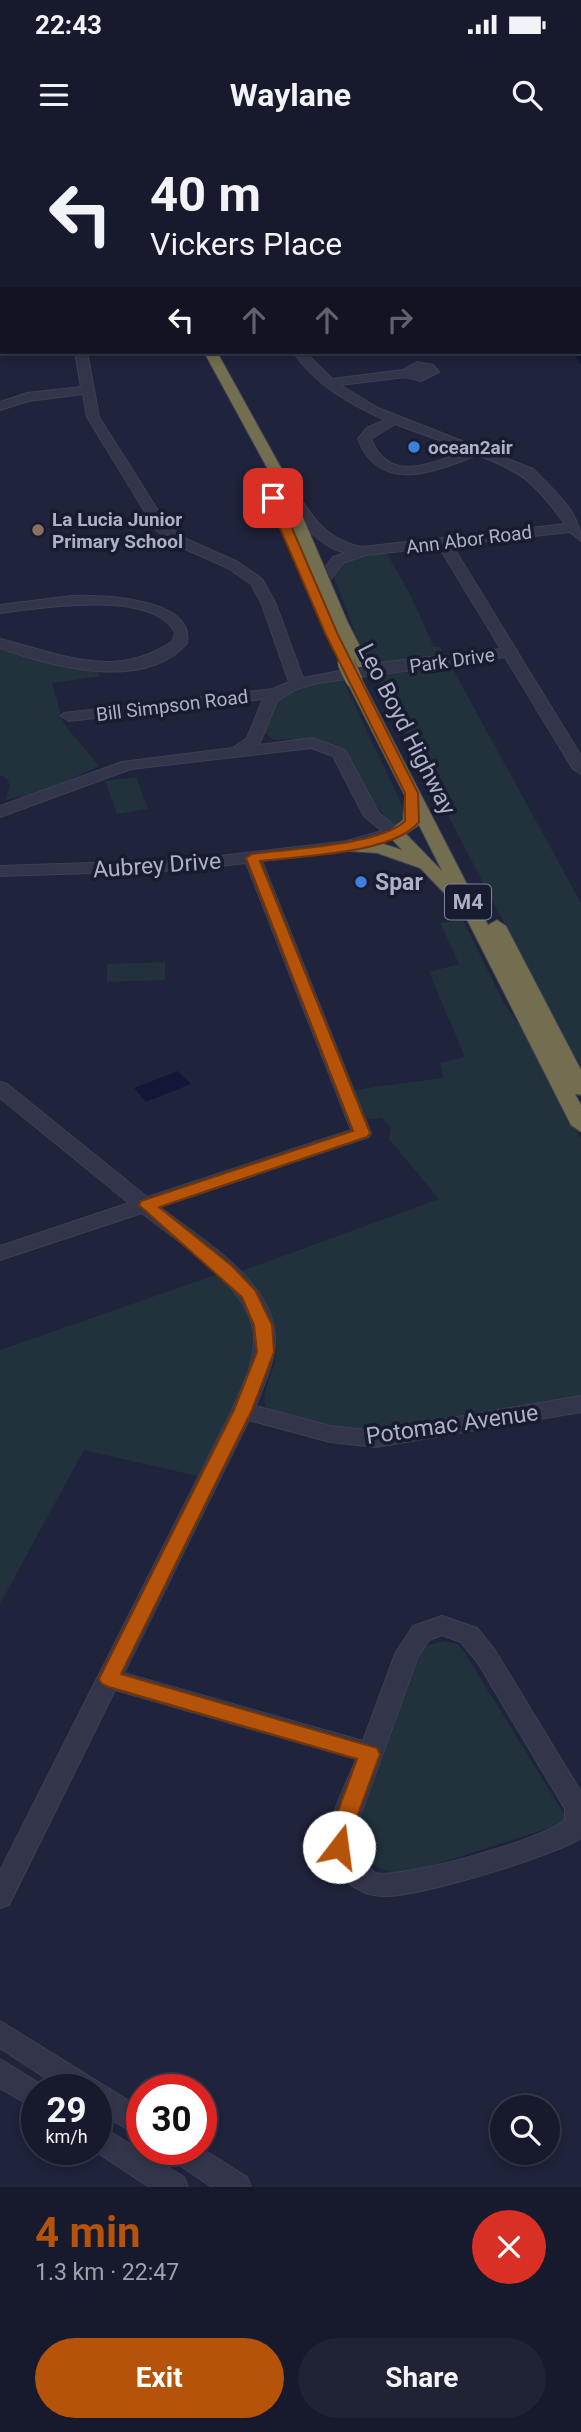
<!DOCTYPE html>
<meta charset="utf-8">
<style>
body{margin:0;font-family:Roboto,sans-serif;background:#202334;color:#f1f3f6;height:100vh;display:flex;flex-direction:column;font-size:26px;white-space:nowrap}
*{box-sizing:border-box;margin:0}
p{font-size:23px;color:#9ea1a9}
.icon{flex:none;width:38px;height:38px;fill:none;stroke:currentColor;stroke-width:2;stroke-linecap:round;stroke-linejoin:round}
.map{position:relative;height:2047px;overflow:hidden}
.sheet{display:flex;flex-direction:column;background:#171a2c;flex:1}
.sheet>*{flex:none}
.hud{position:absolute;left:0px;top:0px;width:581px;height:214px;box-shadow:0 4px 10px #0003,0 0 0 2px #363848;background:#171a2c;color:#f1f3f6;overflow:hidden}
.buttons{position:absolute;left:490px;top:1955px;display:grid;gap:14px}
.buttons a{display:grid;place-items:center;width:70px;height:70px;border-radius:50%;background:#171a2c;box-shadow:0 4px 10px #0003,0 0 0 2px #363848;font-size:35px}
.speed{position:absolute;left:21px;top:1934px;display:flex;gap:14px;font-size:35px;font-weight:700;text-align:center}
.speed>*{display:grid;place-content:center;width:91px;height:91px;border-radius:50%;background:#171a2c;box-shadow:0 4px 10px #0003,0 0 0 2px #363848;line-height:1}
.speed small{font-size:18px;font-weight:400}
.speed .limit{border:10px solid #d22;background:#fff;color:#111}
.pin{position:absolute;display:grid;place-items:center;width:60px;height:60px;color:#fff;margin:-30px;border-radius:14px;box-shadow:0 4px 10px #0006}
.me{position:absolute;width:77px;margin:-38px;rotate:15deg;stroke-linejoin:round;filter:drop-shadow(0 0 5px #0008)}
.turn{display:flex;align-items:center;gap:24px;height:147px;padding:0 35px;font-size:32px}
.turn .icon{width:91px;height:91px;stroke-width:2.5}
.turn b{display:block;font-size:49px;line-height:60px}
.lanes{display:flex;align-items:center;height:66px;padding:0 35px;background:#0003;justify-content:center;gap:35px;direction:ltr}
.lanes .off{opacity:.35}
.round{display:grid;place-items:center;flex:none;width:74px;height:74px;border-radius:37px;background:#202334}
.summary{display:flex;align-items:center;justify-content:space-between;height:119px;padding:0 35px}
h1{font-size:42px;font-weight:700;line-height:52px;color:#b45309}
.button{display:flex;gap:14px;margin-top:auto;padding:14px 35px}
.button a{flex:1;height:80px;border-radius:42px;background:#b45309;color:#fff;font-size:28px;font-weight:700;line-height:80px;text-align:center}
.button a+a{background:#202334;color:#f1f3f6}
.status{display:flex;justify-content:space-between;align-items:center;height:49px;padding:0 35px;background:#171a2c;direction:ltr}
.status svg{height:19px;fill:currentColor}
header{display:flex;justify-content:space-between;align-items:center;height:91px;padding:0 35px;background:#171a2c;font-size:32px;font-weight:700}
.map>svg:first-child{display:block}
</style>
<div class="status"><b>22:43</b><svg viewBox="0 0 49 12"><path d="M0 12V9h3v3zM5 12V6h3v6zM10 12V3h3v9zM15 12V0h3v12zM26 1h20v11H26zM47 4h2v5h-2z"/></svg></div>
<header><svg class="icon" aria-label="menu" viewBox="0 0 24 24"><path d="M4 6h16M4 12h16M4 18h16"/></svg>Waylane<svg class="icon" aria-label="search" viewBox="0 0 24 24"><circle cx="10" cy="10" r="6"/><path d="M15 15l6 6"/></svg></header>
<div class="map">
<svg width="581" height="2047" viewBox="0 0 581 2047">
<rect width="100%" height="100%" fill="#1f233b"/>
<path fill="#21323c" d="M386,412L410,454L434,507H440L446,518L372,528L364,516L333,435L344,421Z
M0,502L93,528L101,536L52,543L64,584L99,626L44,652L5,660L10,646L7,639L0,635Z
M450,524L581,763V931L375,535Z
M342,538L399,658L406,677L401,685L394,687L371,659L342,609L316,599L274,600L265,593L275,562L300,548Z
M136,637L148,669L117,674L105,641Z
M463,780L503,861L540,916L581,1000V1258L362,1294L274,1274L265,1266C262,1248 270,1241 274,1224C283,1191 255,1158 239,1132L439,1059L389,999L391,988L382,978L367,979L353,950L443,938L440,923L465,917L429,832L459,824L440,783Z
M165,822V840L107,842V824Z
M218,1134L248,1163L257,1212L224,1287L197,1336L84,1310L0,1464V1210Z
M443,1501L458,1504L465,1513L569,1682L405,1734C380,1732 364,1723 352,1701L423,1507Z"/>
<path fill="#121739" d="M424,0H581V225L573,212H579V2Z
M178,931L191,944L146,962L134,948Z"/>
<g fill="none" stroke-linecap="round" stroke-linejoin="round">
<defs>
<path id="minor" d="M146,0H156L157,2H147Z
M267,0H277L278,2H268Z
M0,6H2V13H0Z
M0,28H2V36H0Z
M0,58H2L0,69Z
M0,161H2V168H0Z
M0,185H2L0,193Z
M75,212H87L99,277L167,385L186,399L238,422L262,439L275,462L303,538L386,522L501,509L439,407L366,415L343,423L327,444H317L315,441L333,417L346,413C309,404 293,367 274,338L276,335H286C307,368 320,399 362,407L565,384C536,344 524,332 477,315C434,332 380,355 358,299L367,288L385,280C349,264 315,244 293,212H305L332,239L403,230L417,222L433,225L439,232L421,241L406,237L340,245L378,268L533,329C552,348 581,373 581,401L570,392L452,405L581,616V634L573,629L505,517L318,543L297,549L277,561L259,605L312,598L345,610L379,673L403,693L401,696L348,711L262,721L371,993L369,997L160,1067C201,1100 277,1142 275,1203C274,1225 263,1246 256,1266L330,1286L376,1291L581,1256V1272L376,1307L330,1302L249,1280L124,1533L363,1601L395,1514L413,1486L442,1476L477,1488L494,1509L581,1652V1698C551,1717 416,1758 382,1756C355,1755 331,1732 328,1705C325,1685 348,1640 356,1619L115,1550L9,1765L0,1768V1731L232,1270C241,1249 253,1226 254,1203C257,1149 179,1104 142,1073L0,1120V1106L129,1063L0,958V942L7,944L147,1057L351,990L246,723L186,730L0,736V726L186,720L347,701L382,691L364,676L333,616L311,608L131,629L0,677V666L122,622L233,608L247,598L263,559L69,581L61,576L64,573L273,549L289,542L261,462L251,444L228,428L176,405L157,391L87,277L83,254L29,261L0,270V262L27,253L81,247ZM395,284L466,310C431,324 389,344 371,299ZM442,1495L461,1502L478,1523L565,1669V1680C545,1699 403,1739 375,1733L355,1714L353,1696L418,1517L429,1500Z
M71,456C100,455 195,457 187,503C145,552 52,527 0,508V499C62,514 114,541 173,501L175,492C151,449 40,468 0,473V465Z
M0,1881L142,1969V1998L96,1971V1950H64L0,1908Z
M0,1919L47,1948L37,1950V1970L0,1948Z
M96,1983L184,2037L188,2047H149L92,2009H96Z
M201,2008L247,2037L251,2047H212L169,2018L165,2009Z"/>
<path id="highway" d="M52,0H64V2H53Z
M0,85L2,86V94L0,93Z
M204,212H217L285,335L348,483L369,524L367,527H355L353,524L332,483L271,335Z
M354,535L362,540L488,785L497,780L506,786L581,930V955L575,954L581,965V992L571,985L456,758L448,757L420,728L377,713L348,711L339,706C352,693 386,704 402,710L386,693L403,680L405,656L346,540ZM419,685L442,731L406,694Z"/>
</defs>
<use href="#minor" stroke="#3c3f55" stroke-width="2"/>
<use href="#highway" stroke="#3a3e53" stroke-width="2"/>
<use href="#minor" fill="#33364b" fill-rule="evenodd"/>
<use href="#highway" fill="#726e4f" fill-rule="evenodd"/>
<defs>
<path id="highway-bridge" d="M346,523L354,540"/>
</defs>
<use href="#highway-bridge" stroke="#3a3e53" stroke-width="18" stroke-linecap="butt"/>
<use href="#highway-bridge" stroke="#726e4f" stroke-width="17"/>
</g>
<path fill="#b45309" stroke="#753606" stroke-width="2" d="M273,354L279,358L338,495L418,653L419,682C393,714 300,716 260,721L370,993L367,997L159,1067L232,1126L255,1150L272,1185L274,1212L252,1270L121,1534L377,1608L380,1614L350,1696L346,1713L339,1716L331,1713L329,1696L357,1619L109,1547L102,1544L99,1539L234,1270L257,1212L254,1185L242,1157L139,1065L141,1061L353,991L246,718L252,714C288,709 381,705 405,681V653L326,495L267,358Z"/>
<g fill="#3f7fe0" stroke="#181c30" stroke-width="2.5">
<circle cx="414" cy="307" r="7"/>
<circle cx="361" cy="742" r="7"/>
</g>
<circle fill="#8d6e63" stroke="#181c30" stroke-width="2.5" cx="38" cy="390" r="7"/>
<g text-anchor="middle" stroke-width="7" stroke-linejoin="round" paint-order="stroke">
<g font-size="19" font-weight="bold" fill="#adb0c8" stroke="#181c30" text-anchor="start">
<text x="428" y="314">ocean2air</text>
<text x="52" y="386">La Lucia Junior<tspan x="52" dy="22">Primary School</tspan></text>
</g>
<g font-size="19" fill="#adb0c8" stroke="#181c30">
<text transform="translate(469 399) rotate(-7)" y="7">Ann Abor Road</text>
<text transform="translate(452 520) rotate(-8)" y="7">Park Drive</text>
<text transform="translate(172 565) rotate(-7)" y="7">Bill Simpson Road</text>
</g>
<rect fill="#181c30" stroke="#80849a" stroke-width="2" x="445" y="744.5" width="46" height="35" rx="5"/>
<g font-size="21" font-weight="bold" fill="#adb0c8">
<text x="468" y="769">M4</text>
</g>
<g font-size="23" fill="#adb0c8" stroke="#181c30">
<text transform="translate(407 589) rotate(63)" y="8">Leo Boyd Highway</text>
<text transform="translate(157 725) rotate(-4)" y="8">Aubrey Drive</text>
<text transform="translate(452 1284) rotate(-8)" y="8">Potomac Avenue</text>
</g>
<g font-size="23" font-weight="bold" fill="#adb0c8" stroke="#181c30" text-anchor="start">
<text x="375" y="750">Spar</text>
</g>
</g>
</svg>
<div class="buttons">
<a><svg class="icon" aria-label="search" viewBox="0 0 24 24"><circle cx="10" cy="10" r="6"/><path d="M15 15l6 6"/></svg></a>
</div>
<div class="speed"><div>29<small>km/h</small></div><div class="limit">30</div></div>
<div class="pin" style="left:273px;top:358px;background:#d93025"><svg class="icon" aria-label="arrive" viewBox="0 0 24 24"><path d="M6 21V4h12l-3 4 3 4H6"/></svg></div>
<svg class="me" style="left:339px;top:1707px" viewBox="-20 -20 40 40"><circle r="19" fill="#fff"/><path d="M0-13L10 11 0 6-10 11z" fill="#b45309"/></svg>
<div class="hud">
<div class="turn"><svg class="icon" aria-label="left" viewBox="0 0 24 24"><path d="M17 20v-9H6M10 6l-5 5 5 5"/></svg><div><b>40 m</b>Vickers Place</div></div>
<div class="lanes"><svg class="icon" aria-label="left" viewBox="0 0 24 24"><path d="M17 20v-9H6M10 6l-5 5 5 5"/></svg><svg class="icon off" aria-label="ahead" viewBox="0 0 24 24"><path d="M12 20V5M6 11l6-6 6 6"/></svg><svg class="icon off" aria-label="ahead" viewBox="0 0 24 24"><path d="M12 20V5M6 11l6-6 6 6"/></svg><svg class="icon off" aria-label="right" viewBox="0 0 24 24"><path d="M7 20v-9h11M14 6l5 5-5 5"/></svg></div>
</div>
</div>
<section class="sheet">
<div class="summary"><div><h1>4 min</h1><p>1.3 km · 22:47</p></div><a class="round" style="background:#d93025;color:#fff"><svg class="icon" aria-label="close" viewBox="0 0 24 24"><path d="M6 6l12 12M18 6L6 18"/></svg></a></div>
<div class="button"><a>Exit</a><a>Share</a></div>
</section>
